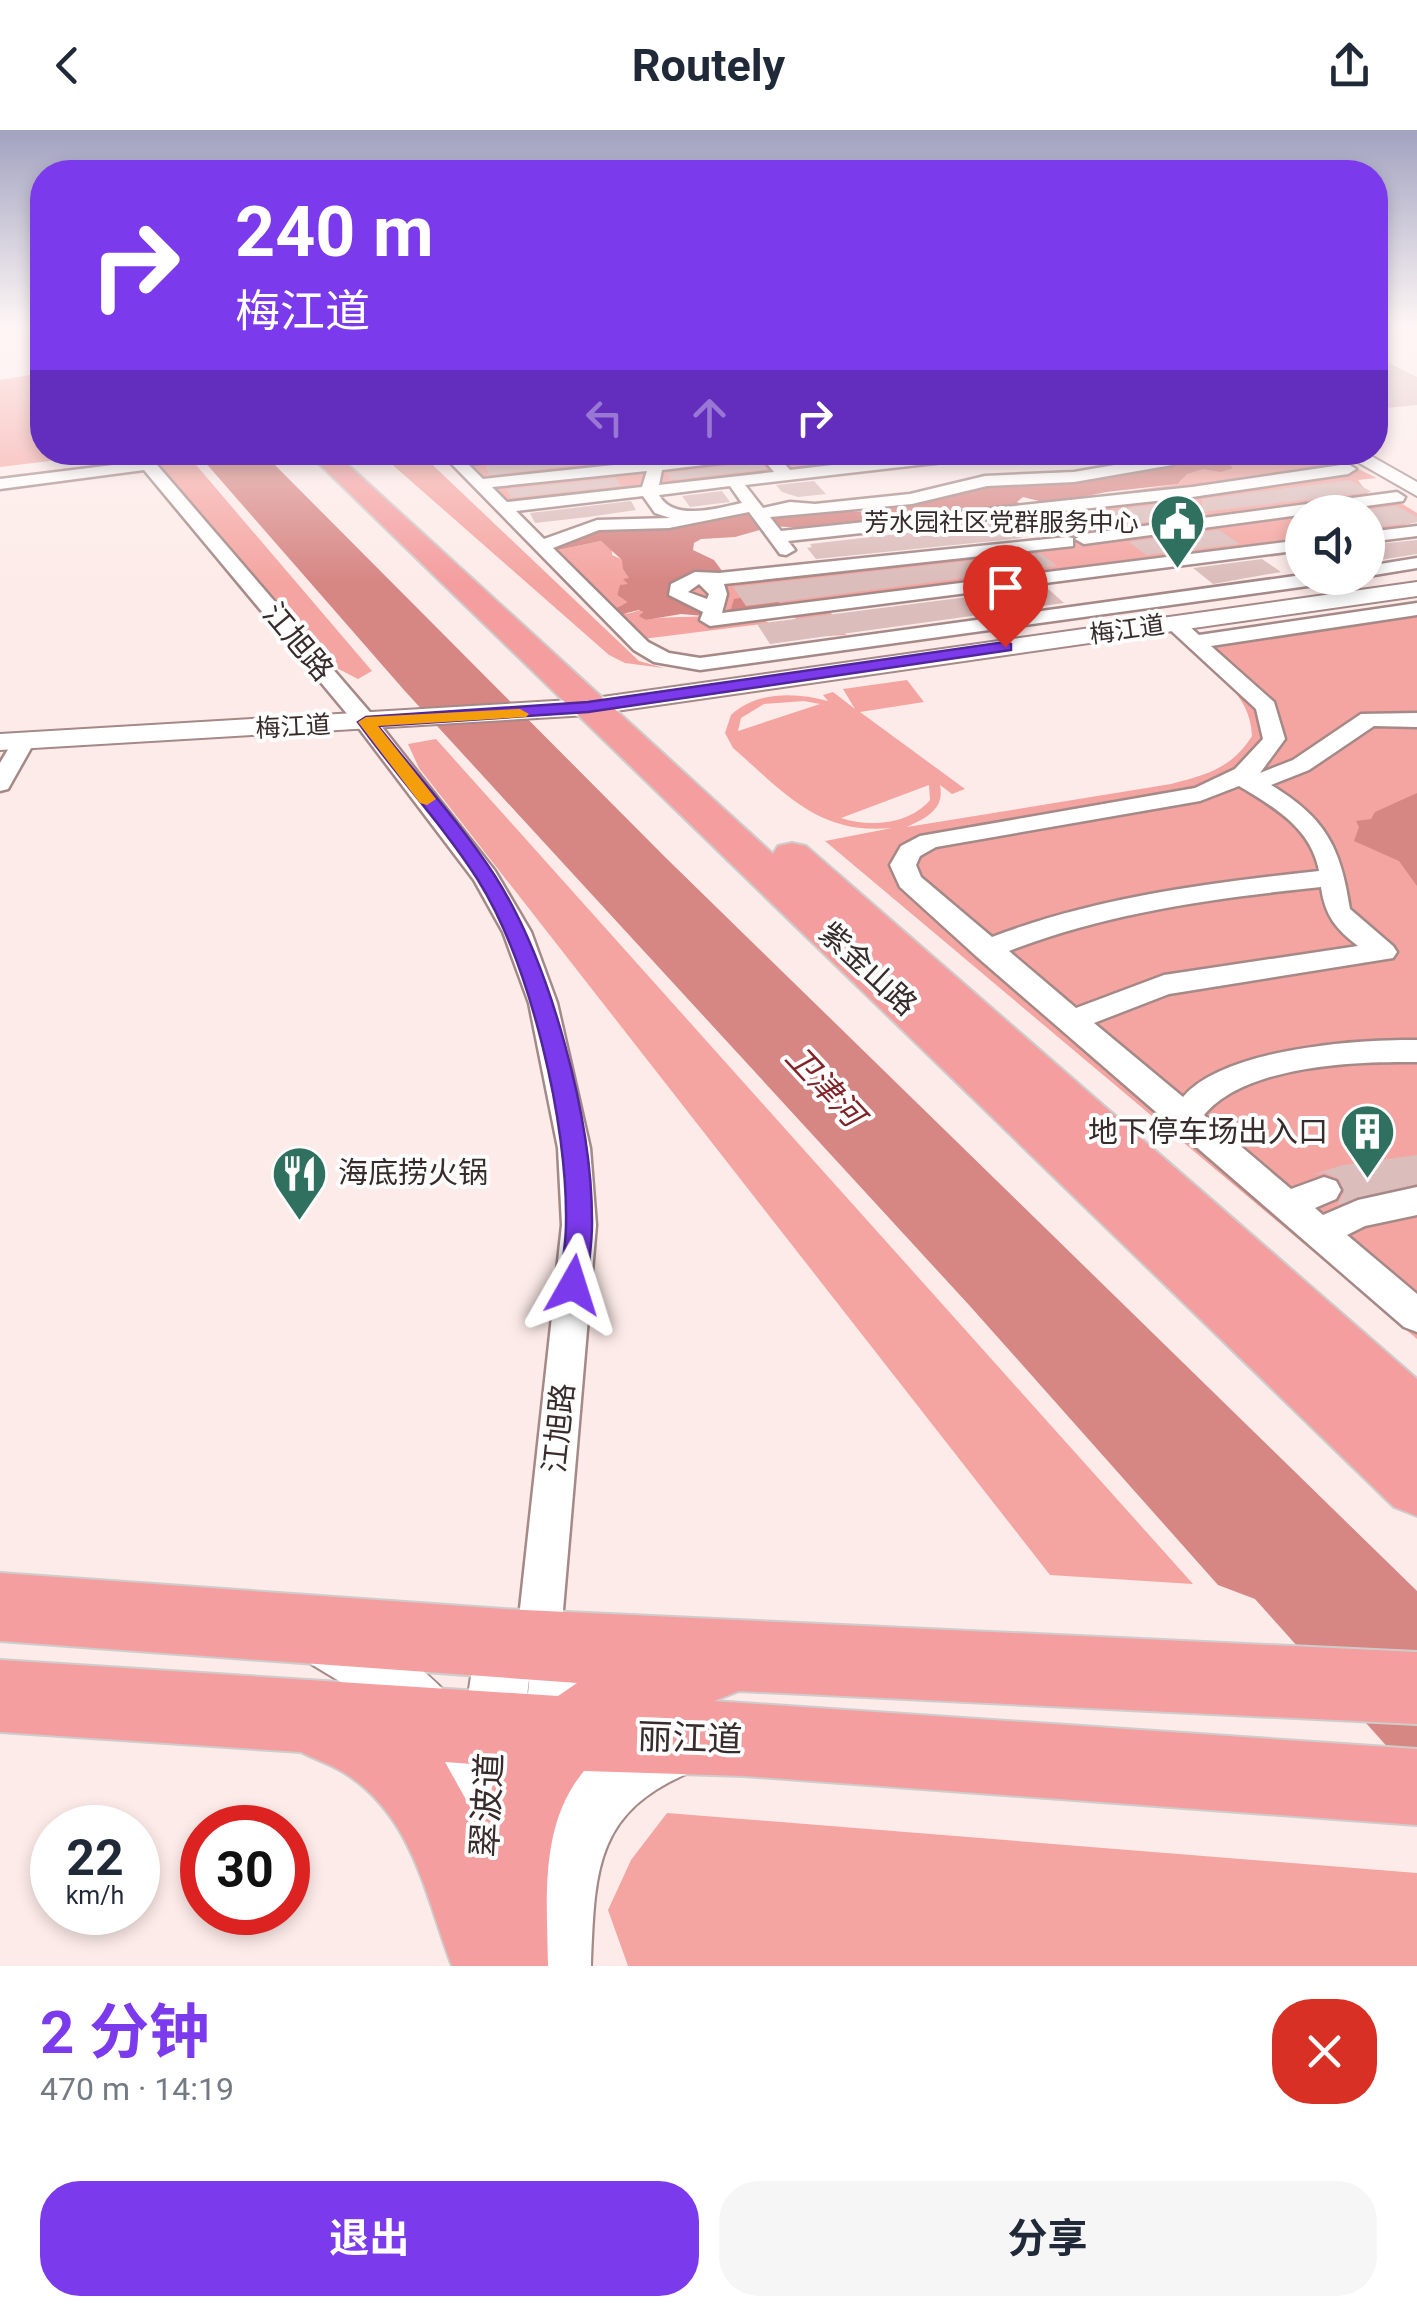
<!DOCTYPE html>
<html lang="zh">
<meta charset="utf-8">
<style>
body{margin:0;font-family:Roboto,"Noto Sans SC",sans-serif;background:#f6f6f7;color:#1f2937;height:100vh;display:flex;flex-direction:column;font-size:38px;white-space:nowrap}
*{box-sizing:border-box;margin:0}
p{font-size:32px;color:#747a83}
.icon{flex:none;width:55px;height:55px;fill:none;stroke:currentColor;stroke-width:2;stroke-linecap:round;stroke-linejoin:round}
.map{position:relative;height:1836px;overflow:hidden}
.details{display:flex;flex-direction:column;background:#fff;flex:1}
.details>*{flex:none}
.hud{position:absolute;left:30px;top:30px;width:1358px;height:305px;border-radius:40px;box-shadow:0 5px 15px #0003;background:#7c3aed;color:#fff;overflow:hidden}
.controls{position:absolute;left:1285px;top:365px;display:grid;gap:20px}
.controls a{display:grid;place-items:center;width:100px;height:100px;border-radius:50%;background:#fff;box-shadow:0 5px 15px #0003;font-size:50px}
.speed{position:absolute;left:30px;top:1675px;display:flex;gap:20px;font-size:50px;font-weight:700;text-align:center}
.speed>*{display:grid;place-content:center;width:130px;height:130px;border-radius:50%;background:#fff;box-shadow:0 5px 15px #0003;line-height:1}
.speed small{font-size:25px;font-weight:400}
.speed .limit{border:15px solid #d22;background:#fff;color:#111}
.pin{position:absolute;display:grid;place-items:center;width:85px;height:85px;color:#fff;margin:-102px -42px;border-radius:50% 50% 50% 0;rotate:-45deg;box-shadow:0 0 10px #0007}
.pin .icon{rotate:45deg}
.me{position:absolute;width:110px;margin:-55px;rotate:6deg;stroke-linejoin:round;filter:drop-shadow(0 0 8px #0008)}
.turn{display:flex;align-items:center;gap:35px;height:210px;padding:0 40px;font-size:45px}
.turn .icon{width:130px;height:130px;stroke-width:2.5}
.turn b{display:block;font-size:70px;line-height:85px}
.lanes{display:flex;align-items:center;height:95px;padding:0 40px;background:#0003;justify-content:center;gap:50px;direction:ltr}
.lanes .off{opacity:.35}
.round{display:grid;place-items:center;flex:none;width:105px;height:105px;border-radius:40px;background:#f6f6f7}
.overview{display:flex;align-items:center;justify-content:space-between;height:170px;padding:0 40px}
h1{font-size:60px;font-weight:700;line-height:75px;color:#7c3aed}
.primary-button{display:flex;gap:20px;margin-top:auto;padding:20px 40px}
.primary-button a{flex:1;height:115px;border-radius:40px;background:#7c3aed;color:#fff;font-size:40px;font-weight:700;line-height:115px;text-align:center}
.primary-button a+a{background:#f6f6f7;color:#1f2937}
header{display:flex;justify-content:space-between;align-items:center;height:130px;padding:0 40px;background:#fff;font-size:45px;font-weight:700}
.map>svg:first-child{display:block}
</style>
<header><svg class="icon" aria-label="back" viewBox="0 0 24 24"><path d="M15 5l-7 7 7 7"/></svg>Routely<svg class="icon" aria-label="share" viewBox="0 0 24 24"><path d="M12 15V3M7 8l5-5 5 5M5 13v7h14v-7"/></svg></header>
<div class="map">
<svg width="1417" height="1836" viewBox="0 0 1417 1836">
<rect width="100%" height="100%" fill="#fdebe9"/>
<path fill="#f4a5a1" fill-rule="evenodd" d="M42,243V322L116,323L0,337V250Z
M814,322L823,335L819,338L503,373L455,323Z
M379,323H420L639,531L664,538L625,533L609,525Z
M1146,323H1317L1338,334L1337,339L1354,337L1377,348L1358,350L1369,365L1279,377L1246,386L1150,390L1153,394L1140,398L1396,370L1417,383V392L1368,403V382H1302V412L825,474L846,505L825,506L793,487V479L743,477L769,493L643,509L558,420L601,411L612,420V425L623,430V439L630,448L628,455L620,456L617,465L627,472L620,476L627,484L641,480L646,490C673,484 711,491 730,479L704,482L673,455L688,447L723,450L1076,408L1044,379L1158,363L1073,369L1178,354L1183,349Z
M191,329L372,541L358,549L329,534L157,334Z
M1417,478V1209L825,711L892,698C818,705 785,663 733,618L725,603L731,585C756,561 796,562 828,571L823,565L833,562L855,579L843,559L907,550L924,572L860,582L965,659L952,664L940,655C945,680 925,688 907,697L1171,654C1206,645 1232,638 1252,606C1251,562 1210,539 1181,512ZM804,571L820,574L738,601L741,588L764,574ZM929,655L930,670C910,694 870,698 841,688Z
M436,609L1193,1454L1050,1445L419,638L408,614Z
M667,1683L1417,1743V1836H628L608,1780L631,1730Z"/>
<path fill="#d68683" d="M197,323H263L665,727L1417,1461V1650L1255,1469L1218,1455L969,1175L404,560Z
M1173,323H1226L1234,329L1248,328L1255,333L1229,334L1233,338L1221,342L1203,339L1187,344L1178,354L1106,362L1041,376L1043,372L1023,367L1017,372L1029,377L966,378L813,399L774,396L735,407L701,409L694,413L693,420L714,430L725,445L688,447L673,455L704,482L731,479L734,469L772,463L782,477L717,487L681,484L646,490L639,486L643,482L639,480L614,486L610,482L627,472L617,465L620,455L628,454L623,449L629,448L623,439L622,430L601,411L558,420L552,416L599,400V396L726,387L725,385L880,381L969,357L1111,348L1155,335L1188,333Z
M1417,663V756L1399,731L1354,711L1359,697L1356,691L1371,689L1375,682Z"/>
<path fill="#dbbdbb" d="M1375,226L1417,247V275L1375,279Z
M552,322H562V326L599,322L605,332L489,345L486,336L541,331Z
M760,332L767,339L671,350L667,343Z
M616,348L621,356L511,368L507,359Z
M1350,350L1372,362L1202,382V369Z
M814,351L826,364L798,367L782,362L776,355Z
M722,361L730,372L690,377L682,366Z
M631,371L636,380L588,387L535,393L530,383Z
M1179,372L1198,385L1109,397L1092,383Z
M1397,376L1417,387V392L1368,398V382H1346Z
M1001,392L1022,408L816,429L807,418L812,417L810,414Z
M1219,400L1240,414L1146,425L1129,412Z
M1417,410V424L1368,432V415Z
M1041,423L1057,436L746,476L733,457Z
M1262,429L1281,442L1213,454L1193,438Z
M1046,457L1064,473L770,514L757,494Z
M1417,1025V1054L1337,1075L1344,1062L1339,1049L1325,1043L1311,1045L1343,1035Z"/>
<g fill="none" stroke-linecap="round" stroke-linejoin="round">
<defs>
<path id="minor" d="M35,196H42V202L38,201Z
M130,322H146L374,587L495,741L531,802L557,873L590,1018L596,1095L560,1515L554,1531L538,1537L522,1531L516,1515L562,1095L558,1018L529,873L503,802L474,750L358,597L144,340L0,359V349L137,332Z
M440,322L460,326L548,322L541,327L468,334L483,349L642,332L637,322H652L657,331L729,322H774L790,340L942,322H994L987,327L745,355L763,378L790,372L815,374L910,364L985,346L1074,342L1161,327L1158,322H1174L1180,330L1172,335L1074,352L987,356L912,374L770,387L781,401L1192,357L1348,334L1356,339L1348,344L1192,367L788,411L795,420L786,425L780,424L749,382L669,398L599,400L553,418L648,512L669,523L700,528L1302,445L1331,448L1322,454L700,540L654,532L634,520ZM762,328L774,342L659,355L662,340ZM647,341L642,357L507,372L492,357ZM730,356L742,373C718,378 673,392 659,365ZM643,366L655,383L670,388L597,390L544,409L516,381Z
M1397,362L1405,367L1403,371L1084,414L1075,409L1084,404Z
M1417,396V406L1368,412V402Z
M1067,407L1073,408V416L724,454L727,464L722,483L1302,410V420L710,496L700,490L703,482L669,465L671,454L695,442L719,443ZM699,454L709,464L707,469L688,462Z
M1417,428V438L1368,446V436Z
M1417,473V485L1211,516L1274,572L1285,609L1260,643L1293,630L1361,584L1417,583V597L1374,596L1309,640L1271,655C1326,688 1341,718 1350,779L1393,816L1397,822L1393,828L1169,864L1094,893L1183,967C1224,919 1356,909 1417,910V932C1357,931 1245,935 1204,985L1291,1059L1324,1047L1336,1051L1341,1060L1336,1069L1315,1078L1323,1085L1358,1070L1417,1057V1085L1365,1096L1347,1105L1417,1164V1202L1404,1197L976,826L900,757L890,735L901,716L920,706L1195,658L1235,639L1263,609L1256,579L1166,496V488H1180L1199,505ZM1239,656C1274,677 1311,698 1319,741C1208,753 1097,767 992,807L921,747L916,735L920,726L936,717L1200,671ZM1321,757C1325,786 1336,799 1358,816L1164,845L1076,878L1009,821C1109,782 1215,768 1321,757Z
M24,604L35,611L8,659L0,661V633L16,606Z"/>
<path id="tertiary" d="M1340,322H1364L1417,352V366Z
M1417,452V466L588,585L0,620V604L588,569Z
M331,1486C384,1508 430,1539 465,1585L476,1514L484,1494L504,1486L524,1494C538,1528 525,1598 511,1632L500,1636L538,1716L529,1738L507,1747L485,1738L456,1676L418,1618L369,1569L311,1534L303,1514L311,1494Z
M561,1489L581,1497C595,1531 585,1602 571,1636L550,1644L529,1636L521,1615L533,1517L541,1497Z
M670,1592L691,1600L699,1621L691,1642C594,1682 595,1742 591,1836H525C530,1772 542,1673 595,1629C617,1610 643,1601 670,1592Z"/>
<path id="primary" d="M307,322H334L773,724L778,716L792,713L806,716L1417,1249V1386L1394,1377Z
M0,1443L504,1479L1417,1522V1594L739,1561L714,1571L1417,1619V1695L744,1646L584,1641C539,1695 547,1769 548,1836H452C425,1765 413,1685 343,1642C330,1634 314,1629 301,1622L0,1602V1530L558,1566L577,1553L0,1511ZM445,1632L500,1636L479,1693Z"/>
</defs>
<use href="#minor" stroke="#a48987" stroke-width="5"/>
<use href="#tertiary" stroke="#a48987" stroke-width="4"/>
<use href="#primary" stroke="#cfcccc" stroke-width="4"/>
<use href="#minor" fill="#fff" fill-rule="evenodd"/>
<use href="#tertiary" fill="#fff" fill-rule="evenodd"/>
<use href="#primary" fill="#f49e9f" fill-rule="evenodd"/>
</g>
<linearGradient id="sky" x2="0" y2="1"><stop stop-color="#a1a2c0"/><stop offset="0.43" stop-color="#fef6f5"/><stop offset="1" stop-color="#fef6f5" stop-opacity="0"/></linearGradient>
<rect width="1417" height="453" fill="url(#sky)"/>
<path fill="#7c3aed" stroke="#51269a" stroke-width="2.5" d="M1005,512L1011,514V520L588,582L378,596C417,645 461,694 495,746C551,834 593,991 592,1095C592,1115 588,1135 587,1155L583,1163L573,1167L563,1163L559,1155C562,1135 566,1115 566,1094C568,994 531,835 478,750C443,695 396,645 358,592L366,587L588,572Z"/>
<path fill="#f59e0b" d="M520,579L529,584L526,587L378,596L436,669L427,675L420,673L358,592L366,587Z"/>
<defs>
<symbol id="civic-pin" viewBox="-11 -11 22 30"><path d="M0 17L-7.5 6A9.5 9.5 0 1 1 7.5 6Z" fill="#30705e" stroke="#fdfdfd"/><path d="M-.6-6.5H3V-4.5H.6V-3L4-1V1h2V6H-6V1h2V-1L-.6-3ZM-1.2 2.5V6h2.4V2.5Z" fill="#fff"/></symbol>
<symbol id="building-pin" viewBox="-11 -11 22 30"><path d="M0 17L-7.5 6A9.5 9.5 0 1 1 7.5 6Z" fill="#30705e" stroke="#fdfdfd"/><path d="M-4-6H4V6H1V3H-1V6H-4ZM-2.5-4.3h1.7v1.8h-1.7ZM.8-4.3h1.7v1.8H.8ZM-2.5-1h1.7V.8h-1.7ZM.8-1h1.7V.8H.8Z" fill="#fff"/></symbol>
<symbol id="restaurant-pin" viewBox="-11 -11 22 30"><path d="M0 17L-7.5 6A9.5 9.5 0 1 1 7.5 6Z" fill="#30705e" stroke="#fdfdfd"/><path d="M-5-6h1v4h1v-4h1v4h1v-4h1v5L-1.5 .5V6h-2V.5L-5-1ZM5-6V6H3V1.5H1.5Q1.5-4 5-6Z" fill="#fff"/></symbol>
</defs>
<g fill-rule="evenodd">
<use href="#civic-pin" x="1146" y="360" width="63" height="86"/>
<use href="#building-pin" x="1336" y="970" width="63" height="86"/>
<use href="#restaurant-pin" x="268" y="1012" width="63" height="86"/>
</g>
<g text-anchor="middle" stroke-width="8" stroke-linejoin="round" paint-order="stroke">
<g font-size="25" fill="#372c2b" stroke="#fdfdfd" text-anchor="end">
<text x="1139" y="401">芳水园社区党群服务中心</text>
</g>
<g font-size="25" fill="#372c2b" stroke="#fdfdfd">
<text transform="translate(1127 499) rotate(-8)" y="9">梅江道</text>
<text transform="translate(293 596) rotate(-3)" y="9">梅江道</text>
</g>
<g font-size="30" fill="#372c2b" stroke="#fdfdfd">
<text transform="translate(298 512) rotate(50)" y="10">江旭路</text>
<text transform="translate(868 839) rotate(43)" y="10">紫金山路</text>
<text transform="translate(559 1298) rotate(-84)" y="10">江旭路</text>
</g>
<g font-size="30" fill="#372c2b" stroke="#fdfdfd" text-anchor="end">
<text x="1328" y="1012">地下停车场出入口</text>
<text x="338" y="1053" text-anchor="start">海底捞火锅</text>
</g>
<g font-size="32" font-style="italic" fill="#822328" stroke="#fdfdfd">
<text transform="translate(825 956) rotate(47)" y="11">卫津河</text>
</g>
<g font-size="35" fill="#372c2b" stroke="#fdfdfd">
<text transform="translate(690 1608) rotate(2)" y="12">丽江道</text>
<text transform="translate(487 1675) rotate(-87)" y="12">翠波道</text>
</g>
</g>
</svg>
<div class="controls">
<a><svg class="icon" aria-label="sound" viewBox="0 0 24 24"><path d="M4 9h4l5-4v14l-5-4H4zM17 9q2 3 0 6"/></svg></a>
</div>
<div class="speed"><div>22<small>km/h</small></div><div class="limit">30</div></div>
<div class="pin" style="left:1005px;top:517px;background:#d93025"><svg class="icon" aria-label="arrive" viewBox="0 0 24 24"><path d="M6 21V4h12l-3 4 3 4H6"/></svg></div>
<svg class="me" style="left:573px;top:1155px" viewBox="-20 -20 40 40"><path d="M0-17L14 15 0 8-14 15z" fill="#7c3aed" stroke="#fff" stroke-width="4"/></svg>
<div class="hud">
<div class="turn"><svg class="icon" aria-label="right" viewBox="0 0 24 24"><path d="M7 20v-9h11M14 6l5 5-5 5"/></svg><div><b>240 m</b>梅江道</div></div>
<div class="lanes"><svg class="icon off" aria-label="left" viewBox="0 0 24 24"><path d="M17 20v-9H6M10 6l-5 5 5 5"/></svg><svg class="icon off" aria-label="ahead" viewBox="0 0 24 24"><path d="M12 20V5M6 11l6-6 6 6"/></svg><svg class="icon" aria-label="right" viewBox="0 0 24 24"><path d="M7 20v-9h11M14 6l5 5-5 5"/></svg></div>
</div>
</div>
<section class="details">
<div class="overview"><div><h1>2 分钟</h1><p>470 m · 14:19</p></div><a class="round" style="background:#d93025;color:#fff"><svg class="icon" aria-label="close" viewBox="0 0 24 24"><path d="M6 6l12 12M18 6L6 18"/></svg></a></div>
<div class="primary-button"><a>退出</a><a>分享</a></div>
</section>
